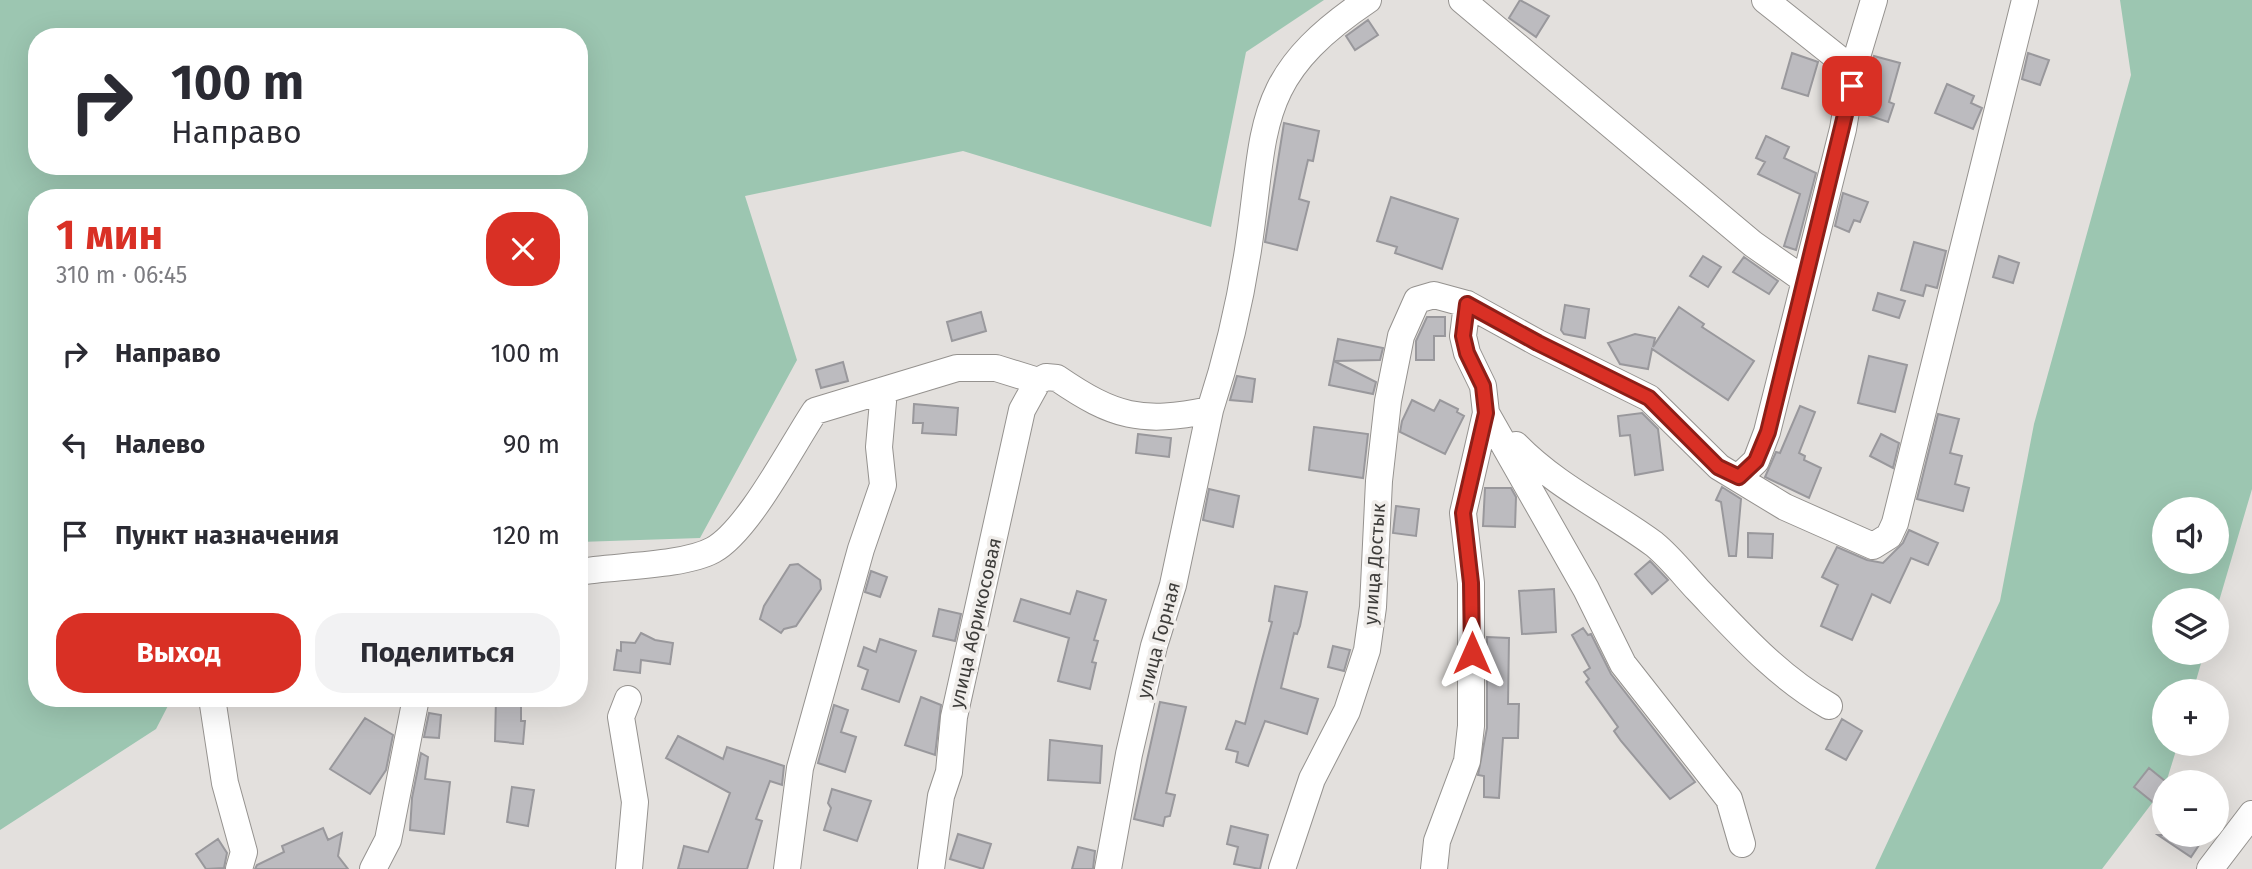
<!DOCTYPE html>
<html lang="ru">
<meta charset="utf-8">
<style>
body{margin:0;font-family:"Fira Sans",sans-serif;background:#f2f2f3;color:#2b2b33;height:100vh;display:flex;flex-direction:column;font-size:26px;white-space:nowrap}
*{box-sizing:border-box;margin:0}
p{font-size:23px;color:#7c7c81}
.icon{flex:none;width:38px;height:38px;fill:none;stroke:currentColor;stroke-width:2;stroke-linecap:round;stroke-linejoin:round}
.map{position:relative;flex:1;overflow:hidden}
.side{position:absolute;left:28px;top:189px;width:560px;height:518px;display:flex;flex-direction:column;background:#fff;border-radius:28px;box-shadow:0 7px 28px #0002}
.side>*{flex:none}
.guide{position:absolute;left:28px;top:28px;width:560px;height:147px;border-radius:28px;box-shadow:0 7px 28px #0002;background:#fff;color:#2b2b33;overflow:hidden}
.controls{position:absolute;left:2152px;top:497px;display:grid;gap:14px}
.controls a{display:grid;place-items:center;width:77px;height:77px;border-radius:50%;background:#fff;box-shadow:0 7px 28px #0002;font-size:35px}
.pin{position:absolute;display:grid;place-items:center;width:60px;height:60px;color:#fff;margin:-30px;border-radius:14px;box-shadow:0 4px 10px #0006}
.me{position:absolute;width:77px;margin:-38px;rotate:0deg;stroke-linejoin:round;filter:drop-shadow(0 0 5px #0008)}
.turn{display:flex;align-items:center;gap:24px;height:147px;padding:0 28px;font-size:32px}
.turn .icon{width:91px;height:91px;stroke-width:2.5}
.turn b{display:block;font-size:49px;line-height:60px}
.round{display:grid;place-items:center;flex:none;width:74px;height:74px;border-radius:28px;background:#f2f2f3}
.summary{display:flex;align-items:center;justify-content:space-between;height:119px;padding:0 28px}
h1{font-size:42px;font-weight:700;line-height:52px;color:#d93025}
.cta{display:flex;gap:14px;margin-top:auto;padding:14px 28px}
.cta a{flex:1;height:80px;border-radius:28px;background:#d93025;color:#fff;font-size:28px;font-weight:700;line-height:80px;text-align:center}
.cta a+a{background:#f2f2f3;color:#2b2b33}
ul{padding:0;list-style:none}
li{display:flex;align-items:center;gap:21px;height:91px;padding:0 28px}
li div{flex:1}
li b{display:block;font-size:26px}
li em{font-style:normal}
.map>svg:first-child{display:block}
</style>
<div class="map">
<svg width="2252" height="869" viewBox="0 0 2252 869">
<rect width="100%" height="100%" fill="#e3e0dd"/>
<path fill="#9cc6b1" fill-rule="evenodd" d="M0,0H1324L1246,52L1211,227L963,151L745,196L797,360L700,538L579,542V198H37V698H172L156,729L0,830ZM37,37H579V166H37Z
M2120,0H2252V489L2217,608V600H2165V653H2204L2193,691H2165V744H2178L2165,786L2102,869H1875L2000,601L2034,424L2131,75ZM2165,509H2217V562H2165Z"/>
<path fill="#bcbbbf" stroke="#99989c" stroke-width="2" d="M1520,0L1549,16L1536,37L1509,18Z
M1368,20L1378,35L1355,50L1346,36Z
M1792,53L1818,62L1808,96L1782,88Z
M2028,53L2049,60L2040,85L2022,79Z
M1874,56L1900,63L1889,102L1894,104L1888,122L1862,113Z
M1947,84L1974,96L1971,103L1982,108L1973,129L1935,113Z
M1284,123L1319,131L1313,161L1308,160L1299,199L1309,202L1297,250L1265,242Z
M1766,136L1789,147L1784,158L1816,173L1796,250L1784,246L1800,194L1758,174L1765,162L1756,158Z
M1843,193L1868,202L1860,222L1854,220L1849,232L1835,226Z
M1391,197L1458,219L1442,269L1395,253L1397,247L1377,241Z
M1914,242L1946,251L1937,288L1926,285L1923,296L1901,290Z
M1703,256L1721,267L1708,287L1690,276Z
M1999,256L2019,263L2013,283L1993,277Z
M1744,257L1778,281L1769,294L1733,272Z
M1878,293L1905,301L1899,318L1873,310Z
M1565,305L1589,309L1585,338L1564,334L1561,330Z
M1679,307L1704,324L1702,327L1754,361L1728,400L1652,349L1648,369L1620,364L1608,343L1635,334L1655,338L1653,347Z
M981,312L986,331L952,341L947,322Z
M1427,317H1445V336H1434V360H1416V341Z
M1338,339L1383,348L1380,360L1334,361L1376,382L1373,394L1329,385Z
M1869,356L1907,365L1895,412L1858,403Z
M843,362L848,381L821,388L816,370Z
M1237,376L1255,379L1252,402L1230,400Z
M1412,400L1434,411L1440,400L1458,409L1457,412L1464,416L1445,454L1400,432L1402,421Z
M914,404L958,408L956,435L922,433L923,423H913Z
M1800,406L1815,412L1799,453L1805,456L1804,460L1821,468L1809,498L1765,477L1776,452L1780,453Z
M1642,413L1658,429L1663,470L1635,475L1630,435L1620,436L1618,416Z
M1938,414L1959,419L1950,453L1962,456L1955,484L1969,488L1963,511L1917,499Z
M1314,427L1368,434L1363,478L1309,470Z
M1138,434L1171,438L1169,457L1136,453Z
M1881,434L1899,443L1893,468L1870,456Z
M1722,487L1741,499L1736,556H1729L1721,502L1716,500Z
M1485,488H1511L1516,497L1515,527L1483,526Z
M1209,489L1239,496L1233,527L1203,520Z
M1396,506L1419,509L1416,536L1393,533Z
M1909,530L1938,543L1928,565L1911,558L1890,603L1872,594L1852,640L1821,626L1838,585L1822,577L1837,547L1867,560L1883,563L1903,543Z
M1748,533L1773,534L1772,558L1748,557Z
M1650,561L1668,580L1652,594L1635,574Z
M798,564L820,580L821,589L796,626L784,629L781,633L760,619L764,606L790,565Z
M871,571L887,577L880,597L865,592Z
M1275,586L1307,592L1300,626L1297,634L1294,633L1281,688L1318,699L1307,734L1265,721L1248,766L1236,762L1238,752L1226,749L1236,721L1245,724L1272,622L1269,621Z
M1554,589L1556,632L1522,634L1519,591Z
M1077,591L1106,600L1094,640L1098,641L1092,662L1096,663L1090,689L1058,681L1069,638L1014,621L1021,599L1070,614Z
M939,609L961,614L955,641L933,636Z
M1583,628L1588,635L1591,634L1611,674L1695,782L1670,799L1621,741L1614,731L1618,727L1586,682L1589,679L1584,672L1590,668L1572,635Z
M641,633L655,640L673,643L670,664L641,660L640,673L614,670L617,650L621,651V642L635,643Z
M1487,637L1509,638L1508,704H1519L1518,738H1503L1499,798L1484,797V776L1478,775L1487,728Z
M880,639L916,651L899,702L862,689L868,670L858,666L864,647L876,652Z
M1333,646L1350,650L1344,671L1328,667Z
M921,697L941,705L935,755L905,745Z
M496,698H521V721H525L523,744L495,741Z
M1160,702L1186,707L1166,793L1175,795L1170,816L1165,817L1163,826L1134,819Z
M834,705L848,710L841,732L856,737L845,772L818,763Z
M429,713L441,715L439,738L424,737Z
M365,718L393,735L386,770L370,794L330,769Z
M1842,719L1862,731L1846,760L1826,749Z
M678,736L723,759L727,747L784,766L782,785L770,781L756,819L762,821L747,869H678L684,846L708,852L730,793L666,758Z
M1050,740L1102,746L1100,783L1048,780Z
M421,753L428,757L425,779L450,782L444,834L410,830L412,798Z
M2149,768L2165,781V812L2134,787Z
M512,787L534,790L528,826L507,822Z
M832,789L871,801L857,841L824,830L831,808L828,803Z
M1231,826L1268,835L1260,869L1234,864L1238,847L1227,844Z
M323,828L328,840L342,833L338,856L348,869H255L257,865L284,852L282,846Z
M958,834L991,844L983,869L950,859Z
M2158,835H2190L2201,842L2191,857Z
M218,839L227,853L224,868L206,869L196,854Z
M1078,847L1095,851L1093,869H1072Z"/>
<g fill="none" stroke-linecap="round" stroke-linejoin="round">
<defs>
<path id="street" d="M1462,0L1753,244L1803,279
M1765,0L1853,70
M1486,413L1586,589L1623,664L1729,799L1742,844
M1516,445C1557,487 1608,510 1654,544C1670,557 1684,575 1698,590C1739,633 1777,676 1829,706
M1739,477L1756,461L1767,432L1843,129L1853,70L1874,0
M579,572C614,566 684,566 713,550C748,531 791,447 815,411L957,368H996L1038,381L1046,377L1057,378C1114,417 1141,424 1210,410C1226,361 1240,302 1248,250C1267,125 1252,78 1368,0
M212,698L225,783L244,852L239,869
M628,699L621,717L635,802L629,869
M373,869L388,840L416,698
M787,869L800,768L861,549L883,485L879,447L884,390
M931,869L941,796L949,772L954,717L1022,410L1038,381
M1108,869L1129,754L1154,646L1173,585L1210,410
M1282,869L1312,779L1347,711L1367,650L1373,607L1379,481L1388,401L1401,336L1417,300L1434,295L1467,304L1538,343L1649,398L1719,467L1785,507L1873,546L1889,536L1895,523L2025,0
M1434,869L1437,841L1467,761L1471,726V583L1463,513L1486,413L1483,386L1467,353L1463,336L1467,304
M2210,869L2252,814"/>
</defs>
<use href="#street" stroke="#95928f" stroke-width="28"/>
<use href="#street" stroke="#fff" stroke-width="26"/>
</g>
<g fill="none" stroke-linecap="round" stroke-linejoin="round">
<defs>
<path id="route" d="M1472,653L1471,583L1463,513L1486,413L1483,386L1467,353L1463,336L1467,304L1538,343L1649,398L1718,467L1739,477L1756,461L1768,432L1852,86"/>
</defs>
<use href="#route" stroke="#8d1f18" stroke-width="18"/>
<use href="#route" stroke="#d93025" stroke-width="12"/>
</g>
<g text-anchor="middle" stroke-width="7" stroke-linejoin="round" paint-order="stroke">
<g font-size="19" fill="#3e3d3b" stroke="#f0edea">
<text transform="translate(1374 564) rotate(-86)" y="7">улица Достык</text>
<text transform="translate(975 623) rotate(-77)" y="7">улица Абрикосовая</text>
<text transform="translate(1158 640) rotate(-75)" y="7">улица Горная</text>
</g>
</g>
</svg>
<div class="controls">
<a><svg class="icon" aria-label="sound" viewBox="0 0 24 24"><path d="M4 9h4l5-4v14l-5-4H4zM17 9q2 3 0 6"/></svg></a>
<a><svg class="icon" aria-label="layers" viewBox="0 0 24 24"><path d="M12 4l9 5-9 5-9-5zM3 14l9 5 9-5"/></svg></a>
<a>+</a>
<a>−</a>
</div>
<div class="pin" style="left:1852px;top:86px;background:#d93025"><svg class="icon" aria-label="arrive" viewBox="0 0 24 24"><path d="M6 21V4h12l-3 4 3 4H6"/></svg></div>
<svg class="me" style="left:1472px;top:653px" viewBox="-20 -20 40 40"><path d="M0-17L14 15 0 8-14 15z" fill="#d93025" stroke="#fff" stroke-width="4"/></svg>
<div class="guide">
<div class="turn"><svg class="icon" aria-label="right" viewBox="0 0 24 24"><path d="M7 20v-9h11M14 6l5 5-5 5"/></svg><div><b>100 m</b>Направо</div></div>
</div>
<section class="side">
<div class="summary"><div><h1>1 мин</h1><p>310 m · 06:45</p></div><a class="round" style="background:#d93025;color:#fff"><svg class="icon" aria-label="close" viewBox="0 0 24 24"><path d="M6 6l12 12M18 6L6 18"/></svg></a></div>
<ul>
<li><svg class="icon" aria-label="right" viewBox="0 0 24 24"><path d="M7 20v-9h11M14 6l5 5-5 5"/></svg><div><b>Направо</b></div><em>100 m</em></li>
<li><svg class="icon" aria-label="left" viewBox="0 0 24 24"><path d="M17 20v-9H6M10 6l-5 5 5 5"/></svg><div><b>Налево</b></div><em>90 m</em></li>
<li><svg class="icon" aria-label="arrive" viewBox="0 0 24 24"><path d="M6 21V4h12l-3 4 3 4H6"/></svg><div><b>Пункт назначения</b></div><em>120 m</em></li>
</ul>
<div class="cta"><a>Выход</a><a>Поделиться</a></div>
</section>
</div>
